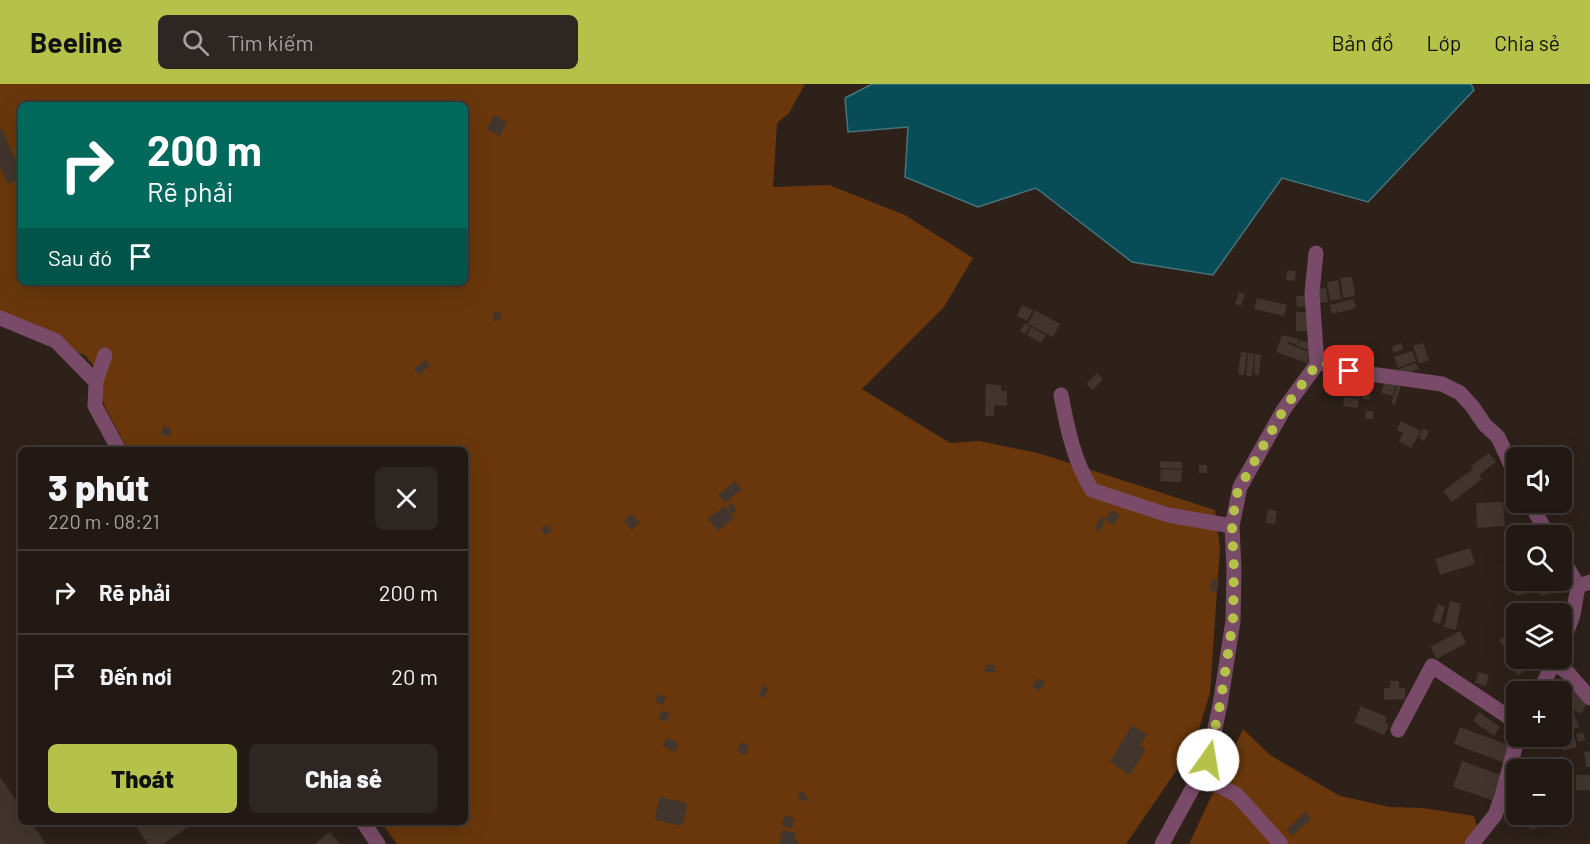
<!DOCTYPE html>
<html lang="vi">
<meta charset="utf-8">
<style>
body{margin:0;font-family:Barlow,sans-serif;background:#2e2622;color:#f1f3f6;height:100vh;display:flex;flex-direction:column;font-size:22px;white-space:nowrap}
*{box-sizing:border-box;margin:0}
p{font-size:20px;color:#a2a0a0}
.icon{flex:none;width:33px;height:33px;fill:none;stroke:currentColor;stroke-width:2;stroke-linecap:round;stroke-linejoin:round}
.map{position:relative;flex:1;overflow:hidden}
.details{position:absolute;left:18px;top:363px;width:450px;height:378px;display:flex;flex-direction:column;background:#221914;border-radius:9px;box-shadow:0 6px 24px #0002,0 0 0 2px #3f3834}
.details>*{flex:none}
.guide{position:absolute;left:18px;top:18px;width:450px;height:183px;border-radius:9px;box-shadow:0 6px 24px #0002,0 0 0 2px #3f3834;background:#00695c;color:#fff;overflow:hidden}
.tools{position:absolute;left:1506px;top:363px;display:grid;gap:12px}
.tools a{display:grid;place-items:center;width:66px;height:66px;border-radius:9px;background:#221914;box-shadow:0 6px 24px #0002,0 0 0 2px #3f3834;font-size:30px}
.pin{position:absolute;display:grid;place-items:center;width:51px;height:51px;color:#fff;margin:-26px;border-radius:12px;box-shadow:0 3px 9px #0006}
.me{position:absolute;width:66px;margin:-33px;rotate:13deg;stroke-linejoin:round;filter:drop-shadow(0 0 4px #0008)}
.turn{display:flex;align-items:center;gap:21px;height:126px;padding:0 30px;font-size:27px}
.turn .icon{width:78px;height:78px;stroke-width:2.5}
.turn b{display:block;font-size:42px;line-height:51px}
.then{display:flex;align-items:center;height:57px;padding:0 30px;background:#0003;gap:12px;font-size:22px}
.round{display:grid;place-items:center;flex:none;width:63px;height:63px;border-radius:9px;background:#2e2622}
.headline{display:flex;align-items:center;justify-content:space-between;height:102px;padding:0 30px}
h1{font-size:36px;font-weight:800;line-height:45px}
.primary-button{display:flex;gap:12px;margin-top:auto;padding:12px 30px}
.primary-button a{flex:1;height:69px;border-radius:9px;background:#b5c24a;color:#111;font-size:24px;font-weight:800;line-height:69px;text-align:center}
.primary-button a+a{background:#2e2622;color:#f1f3f6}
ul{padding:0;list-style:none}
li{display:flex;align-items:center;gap:18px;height:84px;padding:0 30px;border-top:2px solid #3f3834}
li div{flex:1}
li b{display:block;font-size:22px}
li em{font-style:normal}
header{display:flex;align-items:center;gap:36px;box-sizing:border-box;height:84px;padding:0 30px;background:#b5c24a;color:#111}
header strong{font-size:28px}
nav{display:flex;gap:33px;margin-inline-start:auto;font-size:21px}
.search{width:420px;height:54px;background:#2e2622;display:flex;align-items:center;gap:15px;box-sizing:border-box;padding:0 21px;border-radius:9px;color:#a2a0a0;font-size:22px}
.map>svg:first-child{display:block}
</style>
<header>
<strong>Beeline</strong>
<div class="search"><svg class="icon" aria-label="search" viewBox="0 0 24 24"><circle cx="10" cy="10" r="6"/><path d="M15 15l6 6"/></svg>Tìm kiếm</div>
<nav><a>Bản đồ</a><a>Lớp</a><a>Chia sẻ</a></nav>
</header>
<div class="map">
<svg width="1590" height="760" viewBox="0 0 1590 760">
<rect width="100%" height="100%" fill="#2d211a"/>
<path fill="#69370b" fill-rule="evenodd" d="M0,0H805L789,29L777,39L773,103L829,101L905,131L973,174L944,223L862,305L950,359L979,357L1038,369L1215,426L1220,464L1210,609L1194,661L1126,760H397L381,738H465V366H128L105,323L93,281L85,271L0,241ZM21,21H465V198H21Z
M1243,645L1270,671L1340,712L1390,723L1423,724L1474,732L1478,748L1469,760H1189Z"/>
<path fill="#074c57" stroke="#46747a" stroke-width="1.5" d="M872,0H1471L1474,6L1368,118L1282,94L1213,191L1132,178L1036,104L978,123L905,93L908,43L848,48L845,14Z"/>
<path fill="#41352d" d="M494,31L507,38L500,52L487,45Z
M2,45L21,89V94L8,100L0,83V46Z
M1287,186L1296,187L1295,197L1286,196Z
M1352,193L1355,212L1343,214L1340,194Z
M1338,196L1341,215L1330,217L1327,198Z
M1326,204L1328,218L1318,219L1316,205Z
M1239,208L1245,210L1241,222L1235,220Z
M1296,212H1309V222L1297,223Z
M1257,214L1287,221L1284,232L1254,225Z
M1353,215L1356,224L1332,230L1330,221Z
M1022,221L1033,226L1027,237L1017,232Z
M1035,226L1060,240L1053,253L1028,240Z
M500,227L501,235L494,237L493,228Z
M1296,228H1308L1307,247H1296Z
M1025,239L1030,242L1025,250L1020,247Z
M1031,243L1046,251L1041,259L1027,251Z
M1282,251L1299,255L1297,261L1289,258L1288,260L1310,268L1307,279L1276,268Z
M1300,256L1312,260L1309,266L1297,262Z
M1401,259L1403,265L1394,269L1391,263Z
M1423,259L1429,276L1419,280L1413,262Z
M1412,267L1416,277L1398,284L1394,273Z
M1241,268L1247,269L1244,291L1238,290Z
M1248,269L1254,270L1252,292H1246Z
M1255,270L1261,271L1259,291L1254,290Z
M426,276L430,281L419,291L414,285Z
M1416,279L1419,285L1402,291L1399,285Z
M1097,289L1103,295L1093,306L1086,300Z
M1385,296L1396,299L1393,312L1381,309Z
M986,300L1001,301V307H1007V322L994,321V332H985Z
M1397,301L1401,302L1395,321L1391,320Z
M1349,305L1361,307L1360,314L1348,312Z
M1363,308L1371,309L1370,316L1362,315Z
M1344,313L1359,315L1358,324L1343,322Z
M1366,327H1373V335H1365Z
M1401,337L1421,347L1411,364L1399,357L1403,349L1397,346Z
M163,342L171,344L170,352L161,351Z
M1423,344L1429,347L1424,357L1419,354Z
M1489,369L1496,378L1479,391L1482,395L1452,418L1443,407L1473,385L1471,382Z
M1160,377L1182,378V385L1160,384Z
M1199,381H1207V389H1199Z
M1161,385L1182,386L1181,398L1160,397Z
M735,397L742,405L725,419L718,411Z
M1503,418L1505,442L1477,444L1476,419Z
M732,419L737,426L732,430L727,423Z
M724,422L734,434L718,447L708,435Z
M1268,425L1277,427L1275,440L1266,439Z
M1111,426L1120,431L1114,441L1105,436Z
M631,430L639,438L632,446L624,438Z
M1100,433L1105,435L1100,447L1095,445Z
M548,441L552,448L545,451L541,444Z
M1470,464L1475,480L1440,491L1435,475Z
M1516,477V497L1510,499L1503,482Z
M1212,495L1219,497L1217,508L1209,506Z
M1534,496L1537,507L1516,512L1513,502Z
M1536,496H1557L1560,507L1541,512Z
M1450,517L1461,520L1456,546L1444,543Z
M1438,520L1445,523L1440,540L1432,537Z
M1460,547L1466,559L1437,575L1430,563Z
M1512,547L1516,553V574H1542L1518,592L1506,575L1510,571L1499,556Z
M985,581H995V588H985Z
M1478,588L1489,591L1486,602L1475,599Z
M1039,594L1045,599L1039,607L1032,602Z
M1560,596L1583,610L1580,615L1587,620L1581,630L1562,618V608H1553Z
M1390,597H1399V604H1405V615L1384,616V604H1390Z
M763,601L769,604L764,614L759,612Z
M658,610L666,613L663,621L655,617Z
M1361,622L1387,633L1385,639L1389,641L1384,651L1354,638Z
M662,626L670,630L666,638L658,634Z
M1479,628L1500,643L1494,652L1473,637Z
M1574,630L1579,643L1565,648L1562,635Z
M1132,641L1147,650L1140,662L1146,665L1130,691L1110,678Z
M1460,643L1511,662L1505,679L1454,660Z
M1573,648L1577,663L1563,667L1559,652Z
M1583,648L1585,656L1578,658L1576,650Z
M667,653L679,660L674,668L663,662Z
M741,658L749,662L745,671L737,667Z
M1590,667V683H1586L1584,668Z
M1462,677L1504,692L1495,717L1453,703Z
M1576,691H1590V706H1576Z
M0,693L21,723V738H31L46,760H0Z
M802,707L808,715L803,718L797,710Z
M659,713L687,719L683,742L655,736Z
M1305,728L1311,735L1292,752L1286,746Z
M784,732L794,734L792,744L782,742Z
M1530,733H1538V744L1530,745Z
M133,738H195L163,760H148Z
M782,746L796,749L795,756L798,757V760H779Z
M330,748L340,760H314Z"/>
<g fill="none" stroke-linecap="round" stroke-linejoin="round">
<path stroke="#794b68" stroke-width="15" d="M0,234L56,257L96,298
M105,271L96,298L95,322L119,366
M1317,280L1324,279L1349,287L1442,300L1460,309L1472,322L1485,341L1498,353L1516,392
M1061,311C1067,343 1074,378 1092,406L1168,431L1232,442
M1530,418L1548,452
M1562,474L1578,502L1590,498
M1562,560L1573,531L1578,502
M1554,579L1568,589L1590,614
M1539,608L1556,574
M1398,646L1432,582L1516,638
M1201,692L1237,711L1281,760
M363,738L378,760
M1162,760L1208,676L1220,621L1233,537L1234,485L1232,442L1240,403L1284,325L1317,280L1312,209L1316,169
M1472,760L1495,731L1502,712L1518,652"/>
</g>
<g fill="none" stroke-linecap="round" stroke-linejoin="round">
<path stroke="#b5c24a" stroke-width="10" stroke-dasharray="0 18" d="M1208,676L1220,621L1233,537L1234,485L1232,442L1236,412L1240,403L1284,325L1317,280L1324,279L1349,287"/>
</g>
</svg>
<div class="tools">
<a><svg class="icon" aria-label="sound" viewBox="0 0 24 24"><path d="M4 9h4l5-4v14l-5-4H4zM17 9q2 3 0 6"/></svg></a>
<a><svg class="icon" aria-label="search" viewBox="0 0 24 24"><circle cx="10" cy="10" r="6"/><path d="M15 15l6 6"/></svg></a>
<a><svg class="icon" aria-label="layers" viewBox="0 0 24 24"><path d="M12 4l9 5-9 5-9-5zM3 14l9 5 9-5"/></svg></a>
<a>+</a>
<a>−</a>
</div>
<div class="pin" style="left:1349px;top:287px;background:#d93025"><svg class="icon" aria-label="arrive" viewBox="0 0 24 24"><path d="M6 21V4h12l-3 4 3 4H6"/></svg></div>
<svg class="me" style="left:1208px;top:676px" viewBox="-20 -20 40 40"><circle r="19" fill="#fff"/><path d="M0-13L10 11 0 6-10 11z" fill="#b5c24a"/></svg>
<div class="guide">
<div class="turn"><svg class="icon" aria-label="right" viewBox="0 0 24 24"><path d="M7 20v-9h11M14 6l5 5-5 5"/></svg><div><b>200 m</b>Rẽ phải</div></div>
<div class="then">Sau đó<svg class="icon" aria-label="arrive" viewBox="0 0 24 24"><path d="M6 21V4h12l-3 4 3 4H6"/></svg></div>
</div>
<section class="details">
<div class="headline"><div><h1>3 phút</h1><p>220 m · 08:21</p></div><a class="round"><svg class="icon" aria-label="close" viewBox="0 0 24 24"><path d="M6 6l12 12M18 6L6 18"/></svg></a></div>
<ul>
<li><svg class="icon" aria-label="right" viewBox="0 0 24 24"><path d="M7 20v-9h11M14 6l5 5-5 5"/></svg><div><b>Rẽ phải</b></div><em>200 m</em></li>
<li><svg class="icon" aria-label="arrive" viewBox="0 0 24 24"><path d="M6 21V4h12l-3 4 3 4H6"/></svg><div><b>Đến nơi</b></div><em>20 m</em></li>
</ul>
<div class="primary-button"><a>Thoát</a><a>Chia sẻ</a></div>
</section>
</div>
